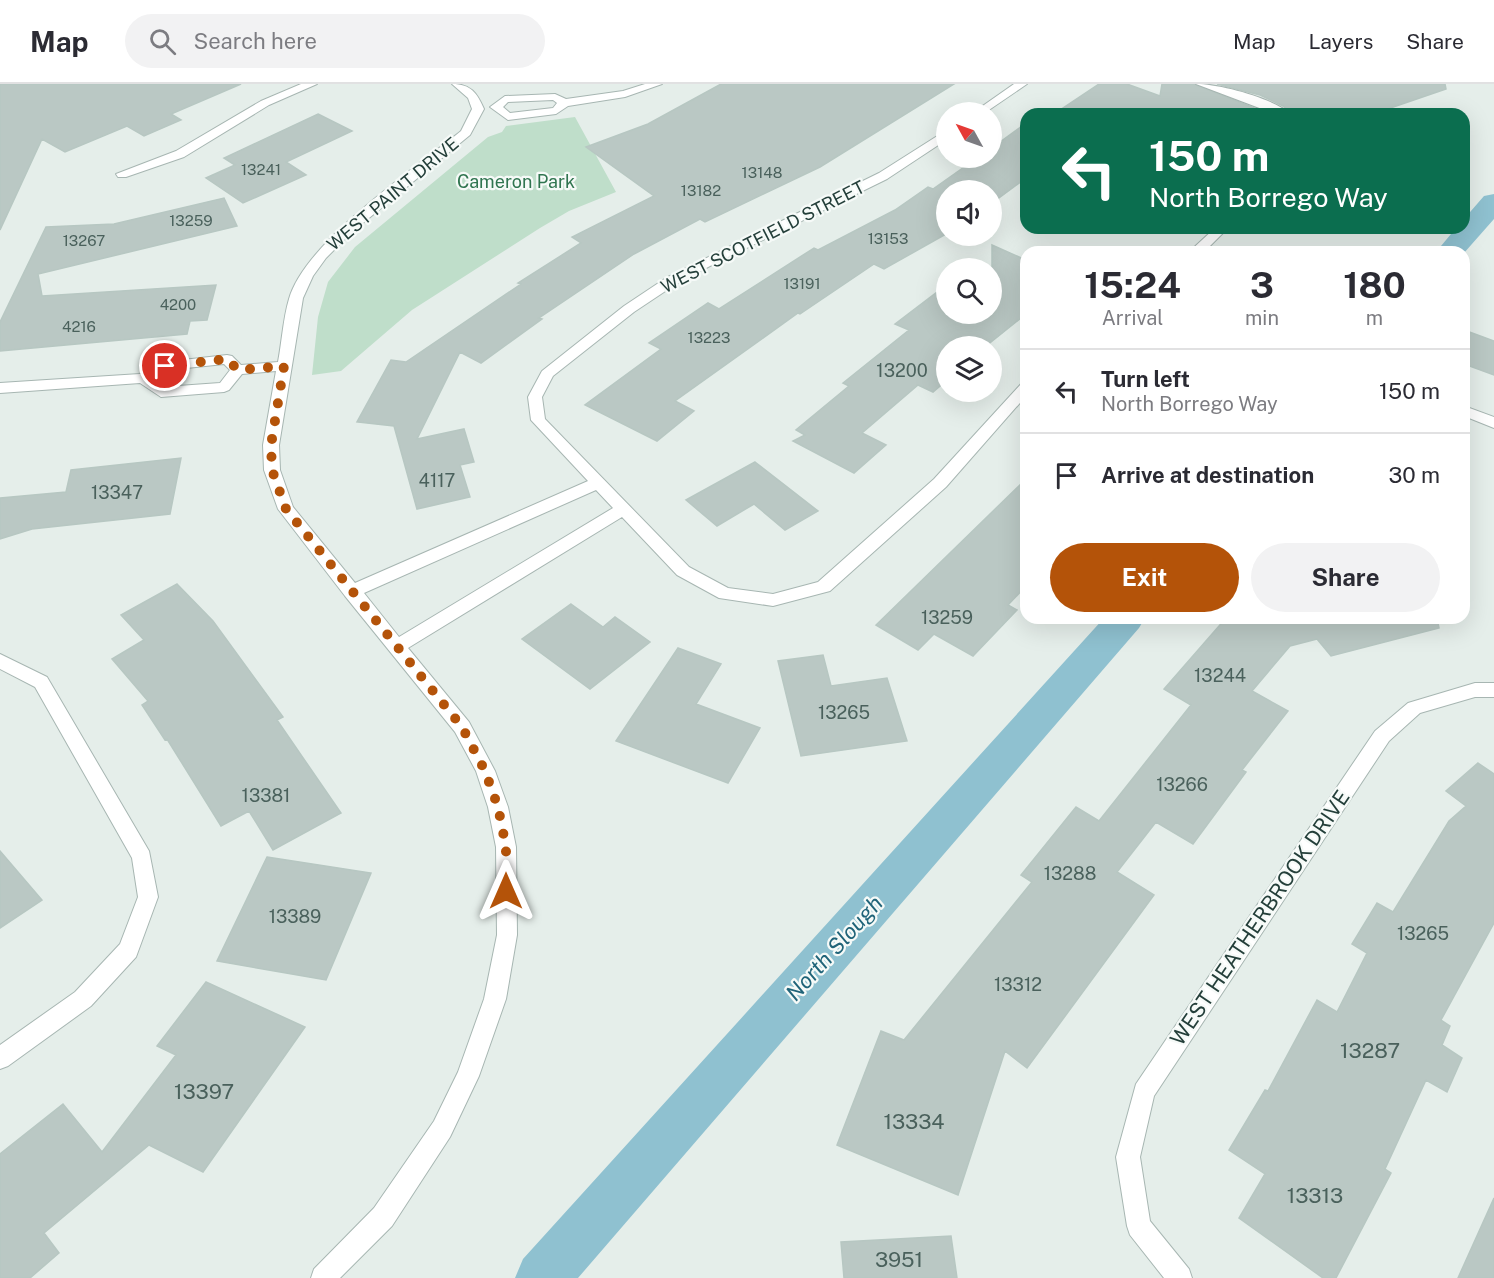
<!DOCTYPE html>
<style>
body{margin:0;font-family:"Public Sans",sans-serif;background:#f2f2f3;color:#2b2b33;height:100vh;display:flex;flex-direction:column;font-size:22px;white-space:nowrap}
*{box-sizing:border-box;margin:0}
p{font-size:20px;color:#7c7c81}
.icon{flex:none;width:33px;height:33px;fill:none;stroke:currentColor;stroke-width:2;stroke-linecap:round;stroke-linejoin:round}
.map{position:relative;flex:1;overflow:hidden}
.side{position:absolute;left:1020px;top:162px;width:450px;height:378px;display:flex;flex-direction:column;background:#fff;border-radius:18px;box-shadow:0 6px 24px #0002}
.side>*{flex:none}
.guide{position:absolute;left:1020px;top:24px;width:450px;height:126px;border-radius:18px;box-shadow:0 6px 24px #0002;background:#0b6e4f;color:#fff;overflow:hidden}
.needle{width:39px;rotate:310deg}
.fabs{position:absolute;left:936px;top:18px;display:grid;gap:12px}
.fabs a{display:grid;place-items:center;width:66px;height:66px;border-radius:50%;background:#fff;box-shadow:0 6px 24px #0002;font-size:30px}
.pin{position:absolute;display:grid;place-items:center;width:51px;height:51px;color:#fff;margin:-26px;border:3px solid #fff;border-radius:50%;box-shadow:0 2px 6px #0007}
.me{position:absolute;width:66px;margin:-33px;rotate:0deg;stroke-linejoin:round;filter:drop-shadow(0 0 4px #0008)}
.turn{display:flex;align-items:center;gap:21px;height:126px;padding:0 30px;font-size:27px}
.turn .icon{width:78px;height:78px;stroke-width:2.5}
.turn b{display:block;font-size:42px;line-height:51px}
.eta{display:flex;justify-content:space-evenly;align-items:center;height:102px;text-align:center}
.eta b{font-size:36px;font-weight:700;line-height:42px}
.cta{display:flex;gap:12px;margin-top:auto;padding:12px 30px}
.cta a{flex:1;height:69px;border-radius:36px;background:#b45309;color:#fff;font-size:24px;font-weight:700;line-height:69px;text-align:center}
.cta a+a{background:#f2f2f3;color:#2b2b33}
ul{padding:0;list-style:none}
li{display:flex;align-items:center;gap:18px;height:84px;padding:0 30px;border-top:2px solid #e1e1e2}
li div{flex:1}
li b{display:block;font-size:22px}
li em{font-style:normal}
header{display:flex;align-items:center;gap:36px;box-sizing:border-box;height:84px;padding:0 30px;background:#fff;border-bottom:2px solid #e1e1e2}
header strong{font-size:28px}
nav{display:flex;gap:33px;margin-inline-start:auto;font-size:21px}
.search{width:420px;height:54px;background:#f2f2f3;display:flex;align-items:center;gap:15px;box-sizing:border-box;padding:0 21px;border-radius:33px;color:#7c7c81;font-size:22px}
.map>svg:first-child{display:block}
</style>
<header>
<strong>Map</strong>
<div class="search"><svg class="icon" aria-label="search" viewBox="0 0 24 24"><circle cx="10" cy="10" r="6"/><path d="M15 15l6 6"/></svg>Search here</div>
<nav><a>Map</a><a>Layers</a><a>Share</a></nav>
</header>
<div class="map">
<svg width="1494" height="1194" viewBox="0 0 1494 1194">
<rect width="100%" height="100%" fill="#e5eeea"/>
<path fill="#bfdeca" d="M575,33L616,108L569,127L540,144L412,226L341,287L312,291L318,233L328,198L355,163L488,53L502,48L506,42Z"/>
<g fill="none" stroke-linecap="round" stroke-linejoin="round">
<path fill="#8fc1d0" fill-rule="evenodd" d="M1494,110V135L1464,169L1436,168L1456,144H1464V135L1484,112Z
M1104,534H1145L1139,544L578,1194H515L523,1175Z"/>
</g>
<path fill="#bac8c4" stroke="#b7c7c2" stroke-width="1.5" d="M0,0H241L171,30L181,36L144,52L127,42L65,68L42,55L0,146Z
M721,0H954L820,83L705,138L700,135L634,170L539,234L542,235L481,279L460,268L417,355L464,345L474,378L460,381L470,413L417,425L394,342L357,338L391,276L406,278L521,200L518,199L581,159L572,153L654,112L586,63L648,40Z
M1099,0H1127L1160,12L1162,0H1194L1269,30H1054Z
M1217,0H1445L1446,5L1373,30H1292L1283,22L1260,11Z
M318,30L352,47L286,78L306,91L243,119L206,94L235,81L224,74Z
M1026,39V94L992,119V106H946V150L884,185L874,180L800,230L798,229L675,317L694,327L657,357L585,321L661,265L649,259L708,219L719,225L814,164L818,166L895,126L928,103L933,105L977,74H992V64Z
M224,114L237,142L38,190L42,212L216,201L207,236L190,237L187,250L0,267V238L46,143L114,140Z
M992,161L1026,176V230L986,262H946V297L933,308L918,301L862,349L886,361L854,389L793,357L805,351L796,346L849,302L843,299L909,246L895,240L945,202L946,230H992Z
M1464,246L1494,257V291L1464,280Z
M181,374L170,430L32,445L0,455V414L66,408L71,386Z
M755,378L818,427L785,446L754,420L717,442L686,416Z
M1026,395V502L1008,521L1017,526L973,572L934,550L918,566L876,541Z
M177,500L213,537L283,633L277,636L341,729L273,766L249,727L221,742L167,655L165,656L142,621L148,617L112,575L144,556L121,531Z
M571,520L603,543L615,533L650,558L590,605L522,555Z
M1226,534H1437L1439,544L1331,572L1317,555L1290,562L1252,607L1288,627L1242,686L1246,688L1193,760L1156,738L1117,788L1154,811L1027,984L1005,967L958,1111L837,1061L881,947L904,956L1032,798L1021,791L1076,723L1099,737L1191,621L1164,605Z
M678,564L721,580L696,620L760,644L728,699L616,657Z
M823,571L831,602L887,594L907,657L801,672L778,577Z
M1478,679L1494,690V839L1441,936L1450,942L1442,961L1462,974L1447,1008L1426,996L1385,1085L1391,1089L1336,1194H1323L1239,1134L1265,1090L1229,1066L1265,1006L1268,1007L1317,916L1337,928L1367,869L1352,860L1377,819L1393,828L1449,737L1466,722L1446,707Z
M0,767L42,816L0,844Z
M267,773L371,789L326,896L217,877Z
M206,898L305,943L203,1088L149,1061L44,1149L59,1169L30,1194H0V1070L63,1020L102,1068L176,971L157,962Z
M1494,1114V1194H1458Z
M951,1152L957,1194H844L841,1158Z"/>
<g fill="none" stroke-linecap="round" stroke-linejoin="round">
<defs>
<path id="minor" d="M301,0H317L269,21L184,73L126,93H118L116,90L176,67L261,17Z
M452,0C471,0 477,9 484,25L470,51L352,148L326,174L313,192L303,214L279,361L280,386L293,423L355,499L588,397L531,336L528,313L542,287L624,222L666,194L879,89L942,49L946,48V56L887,95L710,182L676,200L634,228L553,292L542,313L545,335L689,483L728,504L773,510L818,498L934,395L1021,300L1026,298V312L946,403L830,507L773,522L719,514L677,491L622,433L408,564L469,638L495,687L508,723L516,763L517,851L506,915L479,992L450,1053L392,1142L340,1194H311L314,1185L374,1124L434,1037L458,988L484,915L497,851L496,763L488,723L476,687L455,648L345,512L278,425L264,386L263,361L276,287L242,290L229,306L224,308L161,313L140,299L0,309V299L140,290L165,278L227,271L232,272L241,281L278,278C282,257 283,235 289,215C305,158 414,85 461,47L472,25L468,14ZM224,280L230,286L220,299L164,303L153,295L168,286ZM596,406L613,424L399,553L364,509Z
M645,0H662L625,13L568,22L556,30L508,36L490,23L505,12L555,10L566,15L623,7ZM553,16L557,19L553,24L510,29L503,23L508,18Z
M1014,0H1027L986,28H974Z
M1196,0C1219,0 1273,14 1290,30H1275Z
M1215,144H1228L1204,168H1189Z
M1464,322L1494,333V344L1464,332Z
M0,570L47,593L149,767L158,813L136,873L91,922L8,982L0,985V961L75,908L120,860L138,813L132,774L35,603L0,585Z
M1475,599H1494V613H1475L1420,629L1389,657L1154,1012L1140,1073L1150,1137L1189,1185L1192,1194H1164L1130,1151L1127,1142L1116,1073L1136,1000L1375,647L1408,619Z"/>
</defs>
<use href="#minor" stroke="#a7b6b2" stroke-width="2"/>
<use href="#minor" fill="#fff" fill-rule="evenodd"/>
</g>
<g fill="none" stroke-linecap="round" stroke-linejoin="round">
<path stroke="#b45309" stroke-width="10" stroke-dasharray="0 18" d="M165,282L227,275L238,286L284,282L271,361L272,386L286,425L462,643L485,687L498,723L506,763V807"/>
</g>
<g text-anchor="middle" stroke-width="4.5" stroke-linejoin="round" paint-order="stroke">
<g font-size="15" fill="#4a615c">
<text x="261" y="91">13241</text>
<text x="762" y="94">13148</text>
<text x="701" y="112">13182</text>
<text x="191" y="142">13259</text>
<text x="888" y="160">13153</text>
<text x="84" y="162">13267</text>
<text x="802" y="205">13191</text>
<text x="178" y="226">4200</text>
<text x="79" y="248">4216</text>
<text x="709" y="259">13223</text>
</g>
<g font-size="18" fill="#307550" stroke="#f6faf8">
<text x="516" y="104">Cameron Park</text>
</g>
<g font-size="18" fill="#243f3a" stroke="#f6faf8">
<text transform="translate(393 110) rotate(-40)" y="6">WEST PAINT DRIVE</text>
<text transform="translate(763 153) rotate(-27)" y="6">WEST SCOTFIELD STREET</text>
</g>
<g font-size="18" fill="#4a615c">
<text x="902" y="293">13200</text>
<text x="437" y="403">4117</text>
<text x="117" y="415">13347</text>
<text x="947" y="540">13259</text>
<text x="1220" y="598">13244</text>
<text x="844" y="635">13265</text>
<text x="1182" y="707">13266</text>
<text x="266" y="718">13381</text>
<text x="1070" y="796">13288</text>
<text x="295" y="839">13389</text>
<text x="1423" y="856">13265</text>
<text x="1018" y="907">13312</text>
</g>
<g font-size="21" fill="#243f3a" stroke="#f6faf8">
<text transform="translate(1260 834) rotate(-56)" y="7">WEST HEATHERBROOK DRIVE</text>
</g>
<g font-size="21" fill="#4a615c">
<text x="1370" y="974">13287</text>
<text x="204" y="1015">13397</text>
<text x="914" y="1045">13334</text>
<text x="1315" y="1119">13313</text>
<text x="899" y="1183">3951</text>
</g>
<g font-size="22" font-style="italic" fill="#206479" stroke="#f6faf8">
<text transform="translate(834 864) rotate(-48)" y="8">North Slough</text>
</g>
</g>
</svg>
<div class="fabs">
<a><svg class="needle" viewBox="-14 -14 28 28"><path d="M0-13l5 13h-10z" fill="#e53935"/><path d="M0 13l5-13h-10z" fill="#7c7c81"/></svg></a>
<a><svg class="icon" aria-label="sound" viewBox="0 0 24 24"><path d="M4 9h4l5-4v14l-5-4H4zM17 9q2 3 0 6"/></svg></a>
<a><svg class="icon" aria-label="search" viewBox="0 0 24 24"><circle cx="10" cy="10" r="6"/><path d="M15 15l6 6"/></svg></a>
<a><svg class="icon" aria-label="layers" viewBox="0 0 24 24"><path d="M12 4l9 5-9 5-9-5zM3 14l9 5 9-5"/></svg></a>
</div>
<div class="pin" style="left:165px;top:282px;background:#d93025"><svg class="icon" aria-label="arrive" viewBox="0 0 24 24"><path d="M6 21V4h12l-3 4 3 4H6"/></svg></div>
<svg class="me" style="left:506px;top:807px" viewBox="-20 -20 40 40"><path d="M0-17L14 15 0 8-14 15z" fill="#b45309" stroke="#fff" stroke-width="4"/></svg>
<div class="guide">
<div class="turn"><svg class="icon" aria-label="left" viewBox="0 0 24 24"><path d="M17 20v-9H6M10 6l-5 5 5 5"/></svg><div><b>150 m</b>North Borrego Way</div></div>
</div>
<section class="side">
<div class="eta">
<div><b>15:24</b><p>Arrival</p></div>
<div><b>3</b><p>min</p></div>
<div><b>180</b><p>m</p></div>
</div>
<ul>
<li><svg class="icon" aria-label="left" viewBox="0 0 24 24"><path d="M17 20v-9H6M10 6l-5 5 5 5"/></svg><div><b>Turn left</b><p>North Borrego Way</p></div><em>150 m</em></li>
<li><svg class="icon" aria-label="arrive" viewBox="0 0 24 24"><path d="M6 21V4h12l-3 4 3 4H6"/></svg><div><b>Arrive at destination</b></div><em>30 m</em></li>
</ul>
<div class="cta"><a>Exit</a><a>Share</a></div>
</section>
</div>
